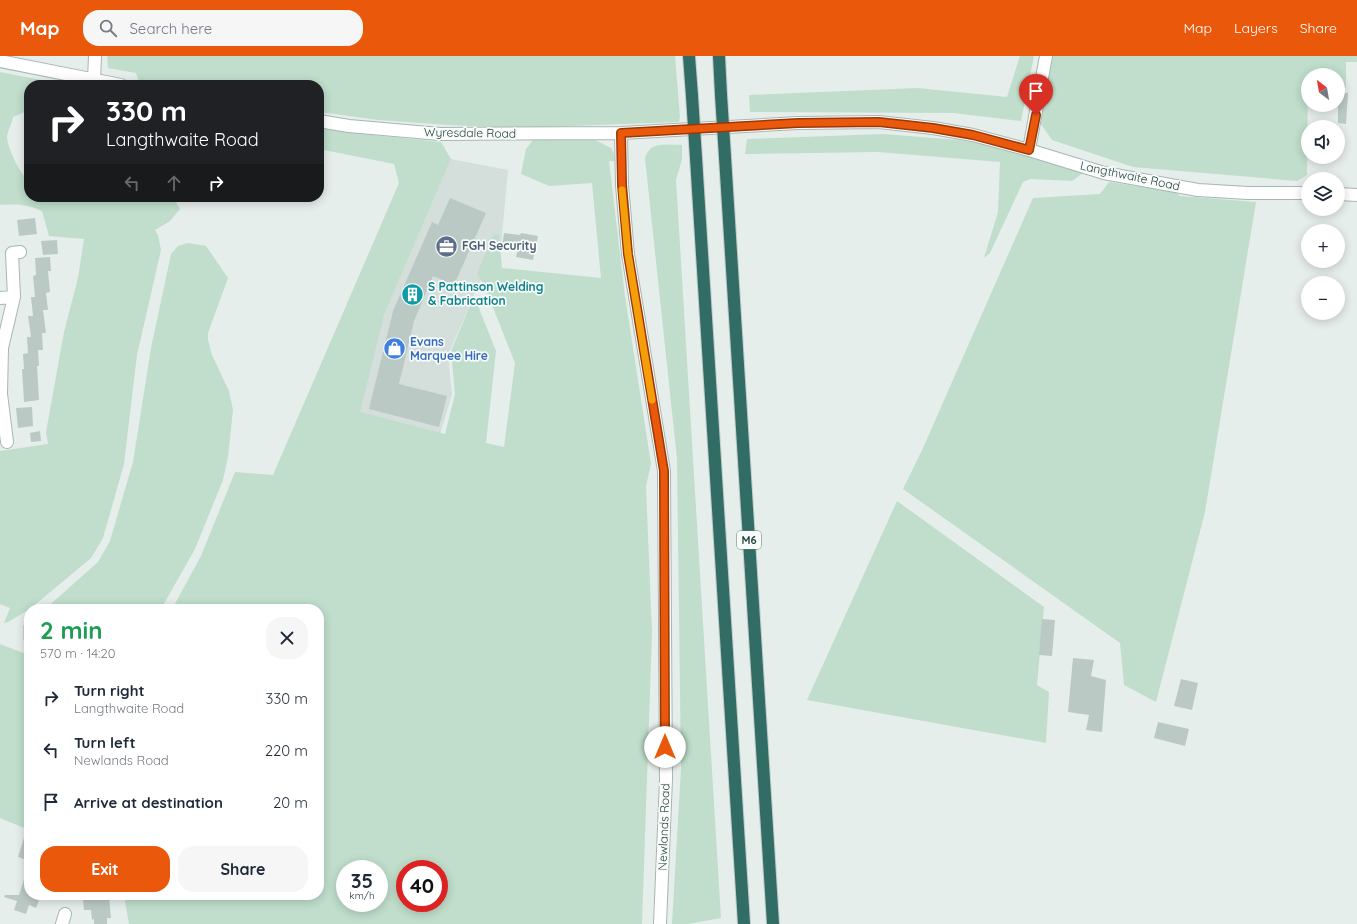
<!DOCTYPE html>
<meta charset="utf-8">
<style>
body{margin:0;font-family:Quicksand,sans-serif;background:#f6f6f7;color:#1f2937;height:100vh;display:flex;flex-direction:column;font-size:15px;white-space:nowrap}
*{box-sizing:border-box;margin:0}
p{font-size:13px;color:#747a83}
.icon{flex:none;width:22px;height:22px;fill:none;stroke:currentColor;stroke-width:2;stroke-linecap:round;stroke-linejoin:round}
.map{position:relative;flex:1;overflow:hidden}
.side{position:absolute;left:24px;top:548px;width:300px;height:296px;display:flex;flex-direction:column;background:#fff;border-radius:16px;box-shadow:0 2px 10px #0003}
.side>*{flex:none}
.hud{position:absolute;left:24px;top:24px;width:300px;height:122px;border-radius:16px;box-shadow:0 2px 10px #0003;background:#202124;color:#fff;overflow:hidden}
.needle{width:26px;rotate:329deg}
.buttons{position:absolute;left:1301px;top:12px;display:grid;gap:8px}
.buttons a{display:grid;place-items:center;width:44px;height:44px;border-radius:50%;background:#fff;box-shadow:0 2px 10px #0003;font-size:20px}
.speed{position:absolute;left:336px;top:804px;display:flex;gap:8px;font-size:20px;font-weight:700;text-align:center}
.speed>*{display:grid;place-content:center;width:52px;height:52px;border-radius:50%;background:#fff;box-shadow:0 2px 10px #0003;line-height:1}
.speed small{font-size:10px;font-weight:400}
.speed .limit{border:6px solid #d22;background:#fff;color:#111}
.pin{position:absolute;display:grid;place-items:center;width:34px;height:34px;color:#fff;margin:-41px -17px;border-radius:50% 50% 50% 0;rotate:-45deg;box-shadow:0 0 4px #0007}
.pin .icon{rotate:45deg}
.me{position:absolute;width:44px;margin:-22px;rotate:0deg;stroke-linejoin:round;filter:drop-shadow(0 0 3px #0008)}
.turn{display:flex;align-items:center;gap:14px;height:84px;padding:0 16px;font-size:18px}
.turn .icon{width:52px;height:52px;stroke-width:2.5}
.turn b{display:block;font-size:28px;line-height:34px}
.lanes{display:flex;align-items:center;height:38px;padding:0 16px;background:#0003;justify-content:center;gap:20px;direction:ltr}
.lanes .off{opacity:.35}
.round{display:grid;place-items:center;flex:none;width:42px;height:42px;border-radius:16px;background:#f6f6f7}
.head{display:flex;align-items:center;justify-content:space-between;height:68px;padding:0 16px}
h1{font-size:24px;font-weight:700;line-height:30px;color:#1e9e55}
.button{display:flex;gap:8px;margin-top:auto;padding:8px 16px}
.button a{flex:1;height:46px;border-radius:16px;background:#ea580c;color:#fff;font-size:16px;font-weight:700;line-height:46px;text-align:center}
.button a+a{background:#f6f6f7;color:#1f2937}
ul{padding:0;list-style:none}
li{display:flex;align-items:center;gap:12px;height:52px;padding:0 16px}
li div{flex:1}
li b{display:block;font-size:15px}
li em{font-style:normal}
header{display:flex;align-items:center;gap:24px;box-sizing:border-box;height:56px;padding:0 20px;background:#ea580c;color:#fff}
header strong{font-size:19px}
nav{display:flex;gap:22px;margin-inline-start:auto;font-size:14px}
.search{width:280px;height:36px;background:#f6f6f7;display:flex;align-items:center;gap:10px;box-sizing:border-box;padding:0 14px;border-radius:16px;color:#747a83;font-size:15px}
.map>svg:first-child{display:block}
</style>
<header>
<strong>Map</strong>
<div class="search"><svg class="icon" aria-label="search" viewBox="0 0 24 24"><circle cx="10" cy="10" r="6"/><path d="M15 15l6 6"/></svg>Search here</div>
<nav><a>Map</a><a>Layers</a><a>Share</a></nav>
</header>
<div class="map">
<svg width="1357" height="868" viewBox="0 0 1357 868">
<rect width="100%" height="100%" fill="#e6eeeb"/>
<path fill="#d4deda" d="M451,103L508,114L498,223L482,221L448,299L452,338L434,399L328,381L384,259Z"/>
<path fill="#c0decb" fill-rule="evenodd" d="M107,0H675L680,61L679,66L517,72L449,69L378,64L319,56V29H157L139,26L136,17L108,12Z
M1020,0H1034L1021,65L953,57L750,56L749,39L918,32L1007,41Z
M1053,0H1357V6H1346V32H1338V19H1308L1307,119L1297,125L1133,111L1052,84L1040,67Z
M0,16L41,24L42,29H29V54L13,61C12,67 7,76 7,82C8,92 20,120 29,123V141H93L100,143L101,141H173L180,153L170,165L155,174L158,179L161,194L137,299L124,408L103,482L91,502L30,553L8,566L4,567L10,552L0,548V395L48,388L46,376L64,276L78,222L84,183L49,180L42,155C26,148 17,148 0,149Z
M319,71L352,77L441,86L451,103L384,259L360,356L445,378L455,338L451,295L474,240L496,295L486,387L504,391L515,307L486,234L477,217L494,178L499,179L502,212L601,222L592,127L549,130L521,118L526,93L533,84H595L611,92L614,98L615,105H609L625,240L651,408L646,430L652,577L642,868H129L124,839H319V553H172L201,500L235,416L273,419L399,127L394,108L319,93ZM345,813H379V847H345ZM405,813H439V847H405Z
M883,78L959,84L1021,94L1083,117L1072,125L1030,123L1023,126L990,197L984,202L998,156L1000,106L878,96L745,98L747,83Z
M682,89V103L676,124L721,862L688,868H672L681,712L677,403L645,102C650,85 666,89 682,89Z
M1109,126L1175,136L1180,140L1256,146L1205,456L1156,646L1124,629L1120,587L903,433L923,392L1033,142L1100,138Z
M188,187L206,190L228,222L208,277V284L212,299L229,335L233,354L228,401L223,424L195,493L161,553H45L98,506L110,485L133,406L151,292L171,198L178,190Z
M897,445L1044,551L1037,629L1049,636L1046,687L807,644Z
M29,566V587L23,584V570Z
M0,588L29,599V774L0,762Z"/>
<path fill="#bbc9c5" d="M1338,37H1348L1346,68L1338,67Z
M450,142L486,157L454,229L433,220L414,265L399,328L447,340L439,371L369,353L393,255L432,166L438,169Z
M35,162L37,178L19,180L17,164Z
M504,177L520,179L521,177L538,180L533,204L516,201L518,192L502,190Z
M57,184L58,198L43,199L41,185Z
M50,201L51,215H48L50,236L46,237L48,254H43L46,277H42L43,294H38L39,310H37L39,344L24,346L22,313H24L23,298L28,297L27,281H31L28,260H33L31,241H35L33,220L36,219L35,202Z
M32,351L33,370L18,372L16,352Z
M40,375L41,385L31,386L30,377Z
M1042,563L1055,564L1052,600L1039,599Z
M1073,602L1094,604L1091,620L1106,624L1102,676L1086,674L1089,659L1068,656Z
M1181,623L1198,627L1192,654L1174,650Z
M1158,666L1189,673L1185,690L1154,682Z
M27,772H29V805L18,801Z
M27,814H29V839H41L36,852L29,849L26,858L14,854L17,845L4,841L5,839H19Z
M109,840L111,862H107V868H94V863L92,864L91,854H84L83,842Z"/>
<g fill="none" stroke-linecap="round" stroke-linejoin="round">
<defs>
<path id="minor" d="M94,24L95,0
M0,242L14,241
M7,386L1,338L2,292L14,241L12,197L20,196
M62,868L65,858"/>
<path id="tertiary" d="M0,5L121,29
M319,65L349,70L440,78L621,77L798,67L879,66L933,72L973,79L1029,94L1104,117L1198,134L1248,137H1308
M621,77L622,129L628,198L664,415L666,723L660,868
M1029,94L1046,0
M1338,138L1357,139"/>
<path id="motorway" d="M689,0L692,40
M719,0L721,39
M725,101L773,868
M696,102L744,868"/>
</defs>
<use href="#minor" stroke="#a8b6b3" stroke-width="14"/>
<use href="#tertiary" stroke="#a8b6b3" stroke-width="14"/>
<use href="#motorway" stroke="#c2cac8" stroke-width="14"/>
<use href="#minor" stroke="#fff" stroke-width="12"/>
<use href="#tertiary" stroke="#fff" stroke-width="12"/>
<use href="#motorway" stroke="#316c65" stroke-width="12"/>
<defs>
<path id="motorway-bridge" d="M721,39L725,101
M692,40L696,102"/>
</defs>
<use href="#motorway-bridge" stroke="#c2cac8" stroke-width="14" stroke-linecap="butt"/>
<use href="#motorway-bridge" stroke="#316c65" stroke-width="12"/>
</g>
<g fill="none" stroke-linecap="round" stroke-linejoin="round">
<defs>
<path id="route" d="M665,691L664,415L628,198L622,129L621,77L798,67L879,66L933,72L973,79L1029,94L1036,59"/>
</defs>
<use href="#route" stroke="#983908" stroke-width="10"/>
<use href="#route" stroke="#ea580c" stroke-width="7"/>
<path stroke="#f59e0b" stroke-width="7" d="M622,134L628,198L652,344"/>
</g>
<defs>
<symbol id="office-disc" viewBox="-11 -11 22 22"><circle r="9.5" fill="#5c6f8a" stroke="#f7fbf9"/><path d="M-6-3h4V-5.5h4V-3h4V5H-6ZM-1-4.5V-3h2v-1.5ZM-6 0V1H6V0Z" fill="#fff"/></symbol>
<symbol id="building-disc" viewBox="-11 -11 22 22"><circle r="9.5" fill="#0f9aa8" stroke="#f7fbf9"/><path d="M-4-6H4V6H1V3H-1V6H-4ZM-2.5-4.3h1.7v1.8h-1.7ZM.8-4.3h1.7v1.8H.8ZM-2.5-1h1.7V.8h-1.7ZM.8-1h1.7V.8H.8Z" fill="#fff"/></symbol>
<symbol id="shop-disc" viewBox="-11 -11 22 22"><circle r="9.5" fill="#3f7fe0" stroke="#f7fbf9"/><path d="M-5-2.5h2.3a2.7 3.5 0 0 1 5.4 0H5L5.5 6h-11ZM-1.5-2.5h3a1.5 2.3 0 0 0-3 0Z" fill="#fff"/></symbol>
</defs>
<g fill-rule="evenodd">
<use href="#office-disc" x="434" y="178" width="25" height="25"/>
<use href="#building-disc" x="400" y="226" width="25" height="25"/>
<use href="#shop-disc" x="382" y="280" width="25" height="25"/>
</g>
<g text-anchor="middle" stroke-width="3.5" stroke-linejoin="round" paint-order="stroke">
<rect fill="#f7fbf9" stroke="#647874" stroke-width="1" x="737" y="475" width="24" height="18" rx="3"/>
<g font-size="11" font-weight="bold" fill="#25403b">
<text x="749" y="488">M6</text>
</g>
<g font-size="12" fill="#25403b" stroke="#f7fbf9">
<text transform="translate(470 77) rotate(1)" y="4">Wyresdale Road</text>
<text transform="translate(1130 120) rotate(12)" y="4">Langthwaite Road</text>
<text transform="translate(664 771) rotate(-88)" y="4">Newlands Road</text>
</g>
<g font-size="12" font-weight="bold" fill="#4e5e75" stroke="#f7fbf9" text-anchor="start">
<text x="462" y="194">FGH Security</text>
</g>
<g font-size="12" font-weight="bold" fill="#0d838f" stroke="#f7fbf9" text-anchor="start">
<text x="428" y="235">S Pattinson Welding<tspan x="428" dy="14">&amp; Fabrication</tspan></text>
</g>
<g font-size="12" font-weight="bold" fill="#366cbe" stroke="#f7fbf9" text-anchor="start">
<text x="410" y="290">Evans<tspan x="410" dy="14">Marquee Hire</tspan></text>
</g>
</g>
</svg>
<div class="buttons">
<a><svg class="needle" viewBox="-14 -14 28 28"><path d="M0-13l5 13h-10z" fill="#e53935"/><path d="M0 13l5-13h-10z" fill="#747a83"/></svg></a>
<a><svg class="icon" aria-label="sound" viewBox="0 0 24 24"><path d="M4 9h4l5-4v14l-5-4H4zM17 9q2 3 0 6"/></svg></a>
<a><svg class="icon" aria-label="layers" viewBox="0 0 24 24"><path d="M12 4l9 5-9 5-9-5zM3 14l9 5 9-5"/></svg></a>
<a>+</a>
<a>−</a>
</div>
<div class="speed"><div>35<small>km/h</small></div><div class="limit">40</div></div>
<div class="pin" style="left:1036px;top:59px;background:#d93025"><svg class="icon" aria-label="arrive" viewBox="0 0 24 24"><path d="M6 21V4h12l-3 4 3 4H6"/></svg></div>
<svg class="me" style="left:665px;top:691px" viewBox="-20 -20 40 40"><circle r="19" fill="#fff"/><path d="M0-13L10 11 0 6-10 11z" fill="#ea580c"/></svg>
<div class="hud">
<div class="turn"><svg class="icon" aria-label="right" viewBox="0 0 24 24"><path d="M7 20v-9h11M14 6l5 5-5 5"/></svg><div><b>330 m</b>Langthwaite Road</div></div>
<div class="lanes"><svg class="icon off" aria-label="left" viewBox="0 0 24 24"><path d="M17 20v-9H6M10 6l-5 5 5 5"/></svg><svg class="icon off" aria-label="ahead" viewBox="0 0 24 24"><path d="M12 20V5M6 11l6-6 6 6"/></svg><svg class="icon" aria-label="right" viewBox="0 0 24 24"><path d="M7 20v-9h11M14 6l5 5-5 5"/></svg></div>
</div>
<section class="side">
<div class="head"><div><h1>2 min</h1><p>570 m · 14:20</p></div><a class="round"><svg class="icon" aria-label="close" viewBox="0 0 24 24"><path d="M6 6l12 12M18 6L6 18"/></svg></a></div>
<ul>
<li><svg class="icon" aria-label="right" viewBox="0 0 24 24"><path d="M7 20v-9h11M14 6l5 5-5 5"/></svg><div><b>Turn right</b><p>Langthwaite Road</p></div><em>330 m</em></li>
<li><svg class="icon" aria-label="left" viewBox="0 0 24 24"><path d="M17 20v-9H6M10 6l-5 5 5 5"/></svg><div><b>Turn left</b><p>Newlands Road</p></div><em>220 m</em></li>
<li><svg class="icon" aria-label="arrive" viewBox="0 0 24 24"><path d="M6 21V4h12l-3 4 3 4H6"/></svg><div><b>Arrive at destination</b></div><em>20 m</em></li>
</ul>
<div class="button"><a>Exit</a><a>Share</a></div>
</section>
</div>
